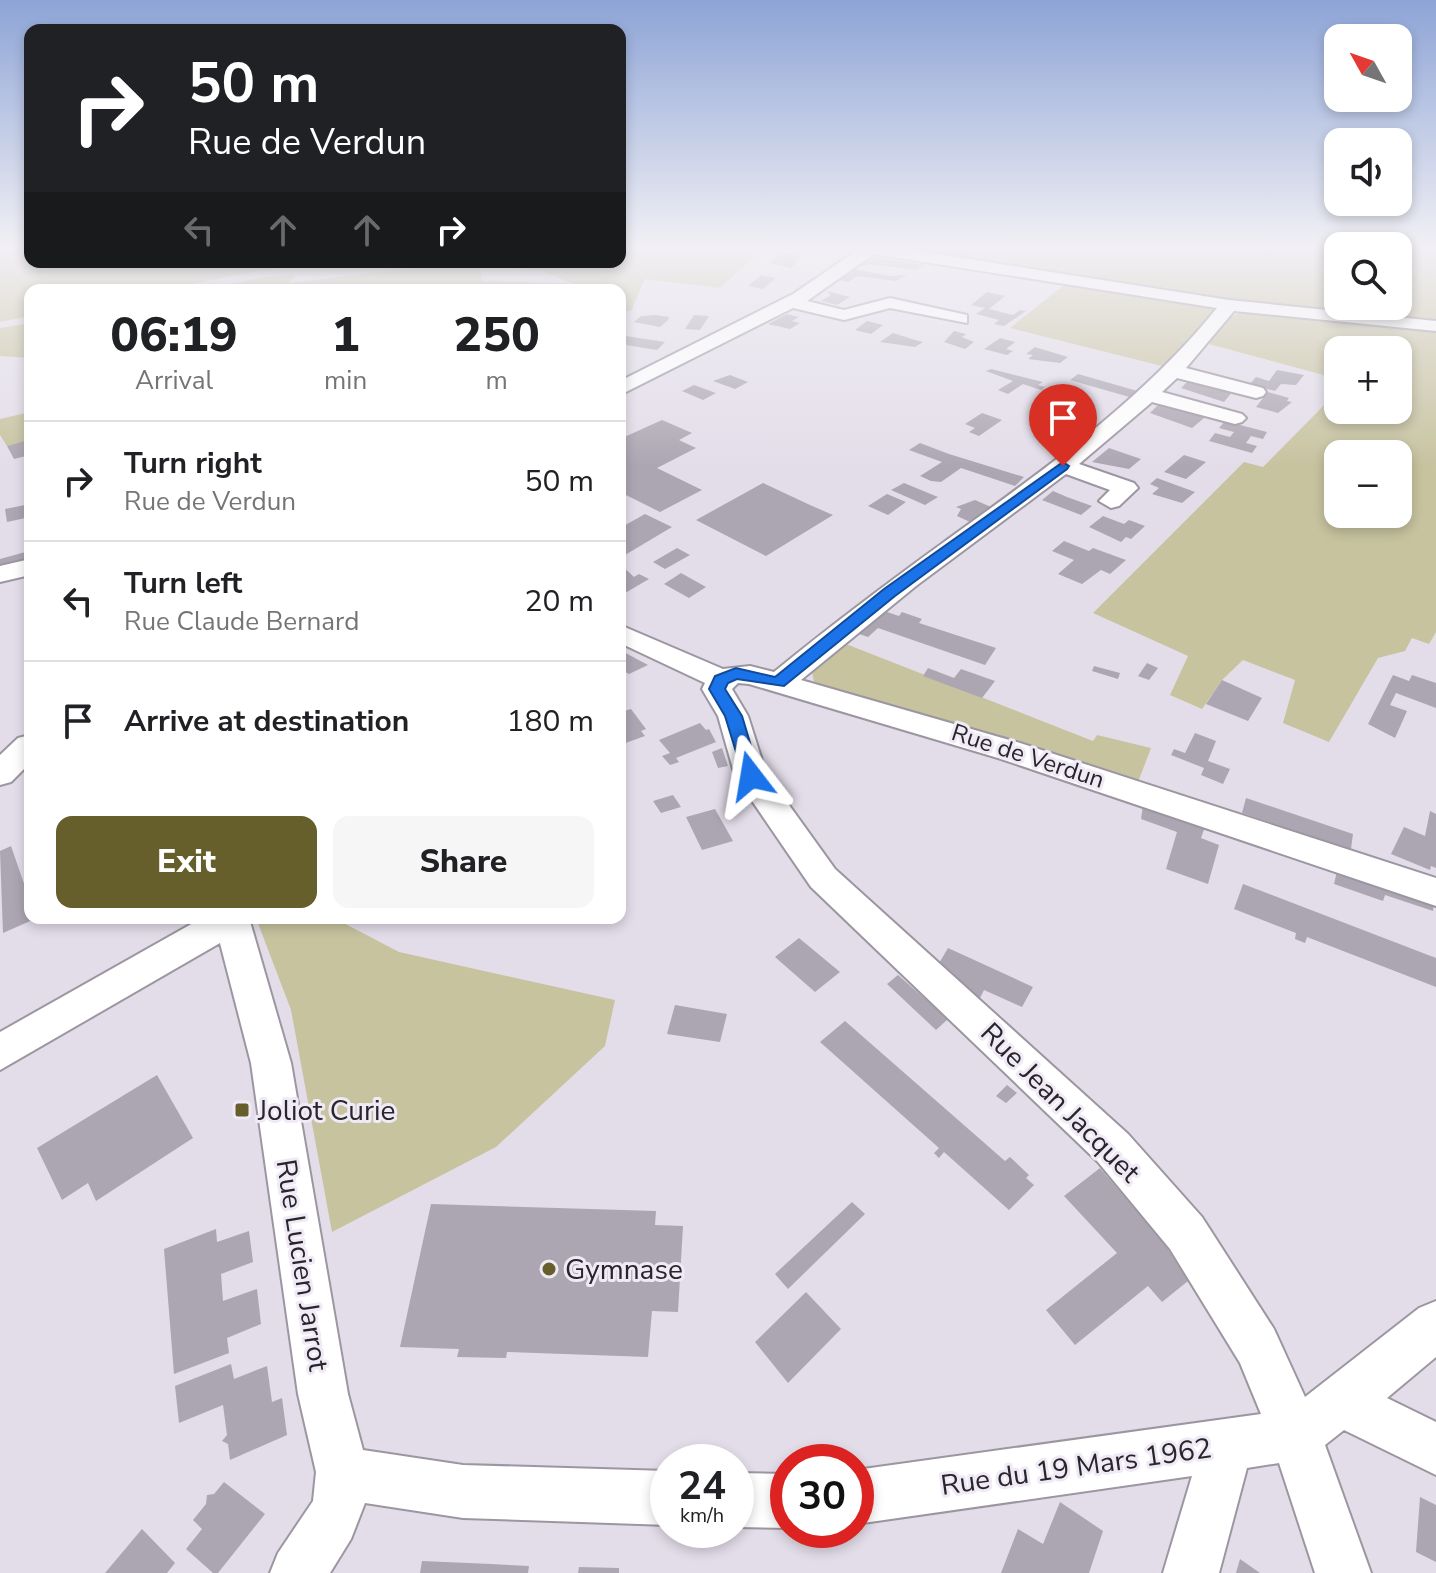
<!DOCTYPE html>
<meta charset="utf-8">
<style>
body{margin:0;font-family:"Nunito Sans",sans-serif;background:#f6f6f6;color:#202124;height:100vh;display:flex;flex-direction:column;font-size:30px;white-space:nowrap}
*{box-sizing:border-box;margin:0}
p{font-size:26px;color:#757577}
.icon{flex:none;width:44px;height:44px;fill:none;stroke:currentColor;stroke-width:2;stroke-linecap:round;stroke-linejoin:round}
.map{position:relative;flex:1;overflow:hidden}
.drawer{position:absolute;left:24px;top:284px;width:602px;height:640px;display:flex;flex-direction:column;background:#fff;border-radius:16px;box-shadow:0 4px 12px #0003}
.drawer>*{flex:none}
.top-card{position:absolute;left:24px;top:24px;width:602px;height:244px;border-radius:16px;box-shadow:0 4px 12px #0003;background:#202124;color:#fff;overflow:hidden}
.needle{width:52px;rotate:310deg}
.fabs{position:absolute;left:1324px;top:24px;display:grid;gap:16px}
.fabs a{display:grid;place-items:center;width:88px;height:88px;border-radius:16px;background:#fff;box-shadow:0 4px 12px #0003;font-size:40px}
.speed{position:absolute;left:650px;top:1444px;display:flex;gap:16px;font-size:40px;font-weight:700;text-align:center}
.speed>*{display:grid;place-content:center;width:104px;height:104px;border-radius:50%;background:#fff;box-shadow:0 4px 12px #0003;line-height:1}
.speed small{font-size:20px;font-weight:400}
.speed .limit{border:12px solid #d22;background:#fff;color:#111}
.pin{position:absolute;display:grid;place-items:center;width:68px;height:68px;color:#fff;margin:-82px -34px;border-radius:50% 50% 50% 0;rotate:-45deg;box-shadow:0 0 8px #0007}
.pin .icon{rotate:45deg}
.me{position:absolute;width:88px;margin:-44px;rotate:346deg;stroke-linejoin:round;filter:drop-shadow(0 0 6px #0008)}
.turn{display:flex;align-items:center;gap:28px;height:168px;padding:0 32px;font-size:36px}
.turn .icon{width:104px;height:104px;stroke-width:2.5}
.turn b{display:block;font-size:56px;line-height:68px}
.lanes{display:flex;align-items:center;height:76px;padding:0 32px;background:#0003;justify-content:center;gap:40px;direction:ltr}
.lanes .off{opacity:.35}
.eta{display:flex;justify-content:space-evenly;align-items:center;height:136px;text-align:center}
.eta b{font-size:48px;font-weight:800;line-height:56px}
.action{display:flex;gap:16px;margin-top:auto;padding:16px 32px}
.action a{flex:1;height:92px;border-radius:16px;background:#665f2b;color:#fff;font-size:32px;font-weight:800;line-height:92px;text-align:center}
.action a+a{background:#f6f6f6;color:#202124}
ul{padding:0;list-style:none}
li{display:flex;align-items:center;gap:24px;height:120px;padding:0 32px;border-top:2px solid #e0e0e0}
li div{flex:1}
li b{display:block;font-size:30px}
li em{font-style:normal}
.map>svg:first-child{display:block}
</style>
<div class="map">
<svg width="1436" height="1573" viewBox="0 0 1436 1573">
<rect width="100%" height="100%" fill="#e3dde9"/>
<path fill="#c7c39f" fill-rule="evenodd" d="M0,247H30V262H346L264,270L161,290H30V316L0,322Z
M630,247L764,248L720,288L645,279L631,311L620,310V290H199L263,277L296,275L289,283L467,262H479L482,281L574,284L538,270L505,268L493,262H620V248Z
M888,247H1338V306H1398V247H1436V323L1233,302Z
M1068,282L1205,307L1214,309V315L1162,366L1010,328Z
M1244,310L1436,329V632L1429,644L1412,638L1405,651L1378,658L1329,742L1283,723L1295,680L1243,660L1222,680L1202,709L1170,695L1188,656L1093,613L1244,462L1263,467L1338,391V410H1398V350H1338V379L1209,344L1226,320ZM1338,454H1398V514H1338Z
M30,323V358L0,356V328Z
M30,412V440L7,446L0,435V419Z
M846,644L1093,741L1097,735L1151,748L1138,782L814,682L812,672Z
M256,918H334L399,952L615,1000L605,1046L496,1147L332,1232L291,1010Z"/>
<path fill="#aca6b2" d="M784,253L802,256L791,268L769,263Z
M871,257L899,261L925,265L916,270L870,264L859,266Z
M855,269L889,276L907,275L895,281L857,276L848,282L839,280Z
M761,275L776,278L763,289L748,286Z
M827,291L850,297L837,305L821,301L831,295Z
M987,292L1005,296L989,309L1013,315L1020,310L1026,311L1004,326L994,324L999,320L976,314L985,308L971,305Z
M787,314L799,317L792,321L800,323L790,329L768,324Z
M656,315L669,317L668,320L660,327L634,322L641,316Z
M694,315L709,316L700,330L685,329Z
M867,321L883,325L871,334L855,330Z
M954,331L966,334L962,337L974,342L965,349L944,342Z
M893,333L915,340L923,342L915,347L880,342Z
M626,336L665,342L657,350L620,344Z
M1000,338L1015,342L1006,349L1013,351L1007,355L984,349Z
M1035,347L1068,357L1060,363L1028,359L1033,355L1026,354Z
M991,369L1043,382L1038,385L1045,387L1041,390L1023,384L1008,394L998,390L1013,381L986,371Z
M1277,370L1304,375L1296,385L1281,384L1275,391L1250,384L1256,377L1269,381Z
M1078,374L1141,392L1133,398L1070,380Z
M730,375L748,382L735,389L713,381Z
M1188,381L1233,391L1224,402L1181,388Z
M694,385L716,393L703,400L682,391Z
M1268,392L1289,398L1287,401L1292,402L1278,413L1256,407Z
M1158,405L1202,416L1204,418L1192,428L1150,413Z
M982,413L1002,420L979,436L969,432L975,428L965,424Z
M662,420L692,433L679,440L696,448L657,468L702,490L660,512L620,492V439Z
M1225,421L1267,432L1263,439L1251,436L1246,443L1257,446L1252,453L1209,441L1215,433L1230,437L1234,432L1219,428Z
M28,440L30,455L14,459L7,446Z
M920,443L949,454L1024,477L1015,486L961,468L941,482L931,481L920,476L942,462L909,450Z
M1109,448L1141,459L1129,469L1092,462Z
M1184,455L1206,462L1186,479L1164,472Z
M1157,478L1195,492L1182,503L1152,494L1159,488L1150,484Z
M763,483L810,505L833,515L766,556L696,520Z
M904,483L938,497L925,505L891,490Z
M1053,491L1067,497L1092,506L1081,515L1042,500Z
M887,494L906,502L888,515L868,506Z
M975,500L991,507L970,522L957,516L961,509L956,507Z
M30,504V517L7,522L5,509Z
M645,514L672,527L620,558V528Z
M1103,516L1124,524L1129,520L1145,526L1131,539L1126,537L1121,542L1089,527Z
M1064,541L1089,551L1093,548L1126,560L1110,574L1101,570L1082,584L1058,574L1074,560L1052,551Z
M677,548L690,555L665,569L653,562Z
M29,551L30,559L0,567V559Z
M620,564L634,577L639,574L649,579L620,596Z
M681,573L706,587L689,598L664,584Z
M884,611L899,616L902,612L922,619L919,623L996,648L985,665L878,628L868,637L859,634Z
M620,650L648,665L629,674L620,669Z
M1147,663L1158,668L1149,680L1138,676Z
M1094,666L1120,673L1118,679L1092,671Z
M928,668L954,678L961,669L995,681L982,698L923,676Z
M1393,675L1409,681L1412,675L1436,683V708L1396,693L1390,705L1407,711L1395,738L1368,724Z
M1222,680L1262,698L1248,721L1206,704Z
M620,705L624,711L631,709L646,729L641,731L645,736L620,745Z
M700,723L706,730L709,729L716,742L676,758L679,762L670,765L662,756L670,753L659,740Z
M1195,733L1216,741L1208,761L1230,769L1223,784L1201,775L1204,768L1171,755L1174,749L1185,753Z
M722,748L728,766L718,768L712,752Z
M673,795L681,807L661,813L653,801Z
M1246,798L1353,834L1351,849L1242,813Z
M1143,805L1207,821L1201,838L1219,845L1208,884L1166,869L1177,832L1141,819Z
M715,809L733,841L702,850L686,817Z
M1430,811L1436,814V868L1431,866L1430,870L1391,854L1404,827L1425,836Z
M11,846L30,901V918H37L3,933L0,851Z
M1338,867L1434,903L1433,911L1385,895L1383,901L1334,884Z
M1243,884L1436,958V987L1307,937L1305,943L1295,939L1296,933L1234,909Z
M799,938L840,972L815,992L775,957Z
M948,948L1033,987L1022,1007L984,990L979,1000L938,965Z
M898,975L948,1019L936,1030L887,984Z
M675,1005L727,1014L720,1042L667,1034Z
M845,1021L1005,1161L1010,1157L1029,1175L1026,1178L1034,1185L1009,1210L944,1152L939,1158L934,1153L939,1148L820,1042Z
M157,1075L193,1138L96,1201L88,1183L62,1200L37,1148Z
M1007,1085L1017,1093L1006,1103L996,1096Z
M1100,1168L1164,1243L1188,1281L1162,1302L1148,1286L1075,1345L1046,1310L1117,1253L1064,1196Z
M852,1202L865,1214L788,1289L775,1274Z
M431,1204L656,1211L655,1225L683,1226L678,1312L652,1311L648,1357L507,1352L506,1358L457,1357L459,1349L400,1347Z
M216,1229L217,1242L249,1231L253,1262L221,1274L223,1301L257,1289L261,1324L227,1338L229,1353L174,1374L164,1249Z
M806,1292L841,1329L788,1383L755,1342Z
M231,1364L234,1379L267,1366L272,1402L282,1398L287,1435L230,1460L228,1444L222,1441L227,1435L223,1405L179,1423L175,1386Z
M224,1482L265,1514L218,1573H213L186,1549L202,1529L193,1520L206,1504L207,1495L214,1494Z
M1420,1497L1436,1505V1562L1416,1552Z
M1060,1502L1103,1531L1089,1573H1001L1018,1529L1043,1544Z
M142,1529L175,1563L167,1573H105Z
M1240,1559L1260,1573H1236Z
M422,1561L491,1564L529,1566L528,1573H420Z
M579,1567L619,1568V1573H578Z"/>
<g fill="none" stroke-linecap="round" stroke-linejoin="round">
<defs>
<path id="minor" d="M862,247H893L1229,300L1436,321V331L1234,311L1186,368L1263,388L1266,392L1263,396L1256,398L1177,378L1162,392L1242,414L1246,418L1242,422L1235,424L1152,402L1079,464L1134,483L1138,488L1119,506L1111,508L1099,501L1110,490L1066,474L916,586L801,680L1020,743L1436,878V906L998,758L749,684L738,683L732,689L748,716L766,773L835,869L1128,1134L1202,1217L1274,1329L1305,1397L1419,1308L1436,1301V1357L1387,1398L1436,1422V1475L1344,1430L1325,1445L1371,1573H1315L1279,1463L1247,1468L1219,1573H1163L1192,1476L856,1524V1470L1261,1414L1240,1363L1170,1249L1098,1162L811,887L735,776L718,716L702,689L705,683L620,643V625L723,669L750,666L774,672C829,627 886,584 944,542C1042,471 1140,403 1217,308L874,254L807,301L844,310L890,298L967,315V323L890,308L844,320L793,308L620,395V381L793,294Z
M30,559V575L0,582V566Z
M30,735V763L11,782L0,785V755L18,738Z
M202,918H249L291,1063L348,1394L363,1450L463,1465L668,1471V1525L463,1518L365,1503L351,1539L330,1573H270L278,1553L313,1501L316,1472L298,1394L251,1063L220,943L0,1070V1032Z
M736,1473L788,1474V1528L736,1527Z"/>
</defs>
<use href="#minor" stroke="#9c96a1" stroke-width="4"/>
<use href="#minor" fill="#fff" fill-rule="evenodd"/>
</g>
<linearGradient id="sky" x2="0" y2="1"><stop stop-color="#8da4d6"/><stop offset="0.53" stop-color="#f2f0f5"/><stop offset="1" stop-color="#f2f0f5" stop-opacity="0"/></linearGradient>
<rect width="1436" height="467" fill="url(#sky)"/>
<path fill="#1a73e8" stroke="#114b97" stroke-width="2" d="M1063,462L1069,466L1067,469L895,596L784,686L737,679L728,683L725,689L742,716L760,776L757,781H745L725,716L709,689L715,676L736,668L775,677L884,589Z"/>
<g fill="#665f2b" stroke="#f0eaf7" stroke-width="3">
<rect x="234" y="1102" width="16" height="16" rx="4"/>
<circle cx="549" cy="1269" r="8"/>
</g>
<g text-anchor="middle" stroke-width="6" stroke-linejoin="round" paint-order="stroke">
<g font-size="24" fill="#28262a" stroke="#f0eaf7">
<text transform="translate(1028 756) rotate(18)" y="8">Rue de Verdun</text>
</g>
<g font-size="28" fill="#28262a" stroke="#f0eaf7">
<text transform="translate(1061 1102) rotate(45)" y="10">Rue Jean Jacquet</text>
<text transform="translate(303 1265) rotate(81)" y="10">Rue Lucien Jarrot</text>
<text transform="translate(1076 1466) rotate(-8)" y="10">Rue du 19 Mars 1962</text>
</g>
<g font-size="28" fill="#28262a" stroke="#f0eaf7" text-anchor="start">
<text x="258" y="1120">Joliot Curie</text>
<text x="565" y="1279">Gymnase</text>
</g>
</g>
</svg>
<div class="fabs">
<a><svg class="needle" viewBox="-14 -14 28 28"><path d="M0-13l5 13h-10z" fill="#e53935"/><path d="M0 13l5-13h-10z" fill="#757577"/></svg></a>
<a><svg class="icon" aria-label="sound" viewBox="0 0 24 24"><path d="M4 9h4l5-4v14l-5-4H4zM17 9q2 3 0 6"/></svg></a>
<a><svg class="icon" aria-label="search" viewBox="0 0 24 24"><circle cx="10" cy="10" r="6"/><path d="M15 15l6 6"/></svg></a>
<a>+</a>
<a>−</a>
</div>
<div class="speed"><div>24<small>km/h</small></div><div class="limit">30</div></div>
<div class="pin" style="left:1063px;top:466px;background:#d93025"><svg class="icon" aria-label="arrive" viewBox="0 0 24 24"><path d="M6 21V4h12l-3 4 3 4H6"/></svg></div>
<svg class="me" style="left:751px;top:776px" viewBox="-20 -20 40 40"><path d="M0-17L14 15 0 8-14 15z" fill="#1a73e8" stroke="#fff" stroke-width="4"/></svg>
<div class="top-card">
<div class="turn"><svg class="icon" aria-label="right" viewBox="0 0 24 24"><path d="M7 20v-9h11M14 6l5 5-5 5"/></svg><div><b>50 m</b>Rue de Verdun</div></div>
<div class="lanes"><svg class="icon off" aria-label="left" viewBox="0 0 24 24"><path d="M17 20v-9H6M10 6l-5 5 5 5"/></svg><svg class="icon off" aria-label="ahead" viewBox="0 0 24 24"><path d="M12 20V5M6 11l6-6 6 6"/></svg><svg class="icon off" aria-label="ahead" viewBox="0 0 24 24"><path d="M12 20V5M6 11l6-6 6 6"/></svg><svg class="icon" aria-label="right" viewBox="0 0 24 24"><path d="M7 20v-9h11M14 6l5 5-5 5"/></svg></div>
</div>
<section class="drawer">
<div class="eta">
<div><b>06:19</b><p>Arrival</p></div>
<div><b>1</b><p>min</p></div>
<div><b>250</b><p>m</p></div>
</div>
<ul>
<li><svg class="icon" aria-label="right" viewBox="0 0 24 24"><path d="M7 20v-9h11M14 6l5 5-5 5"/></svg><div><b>Turn right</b><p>Rue de Verdun</p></div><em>50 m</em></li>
<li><svg class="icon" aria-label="left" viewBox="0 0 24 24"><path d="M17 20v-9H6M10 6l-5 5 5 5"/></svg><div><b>Turn left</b><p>Rue Claude Bernard</p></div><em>20 m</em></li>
<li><svg class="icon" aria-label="arrive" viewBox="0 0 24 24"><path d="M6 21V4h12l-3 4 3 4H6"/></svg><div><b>Arrive at destination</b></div><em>180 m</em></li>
</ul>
<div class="action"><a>Exit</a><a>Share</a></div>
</section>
</div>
